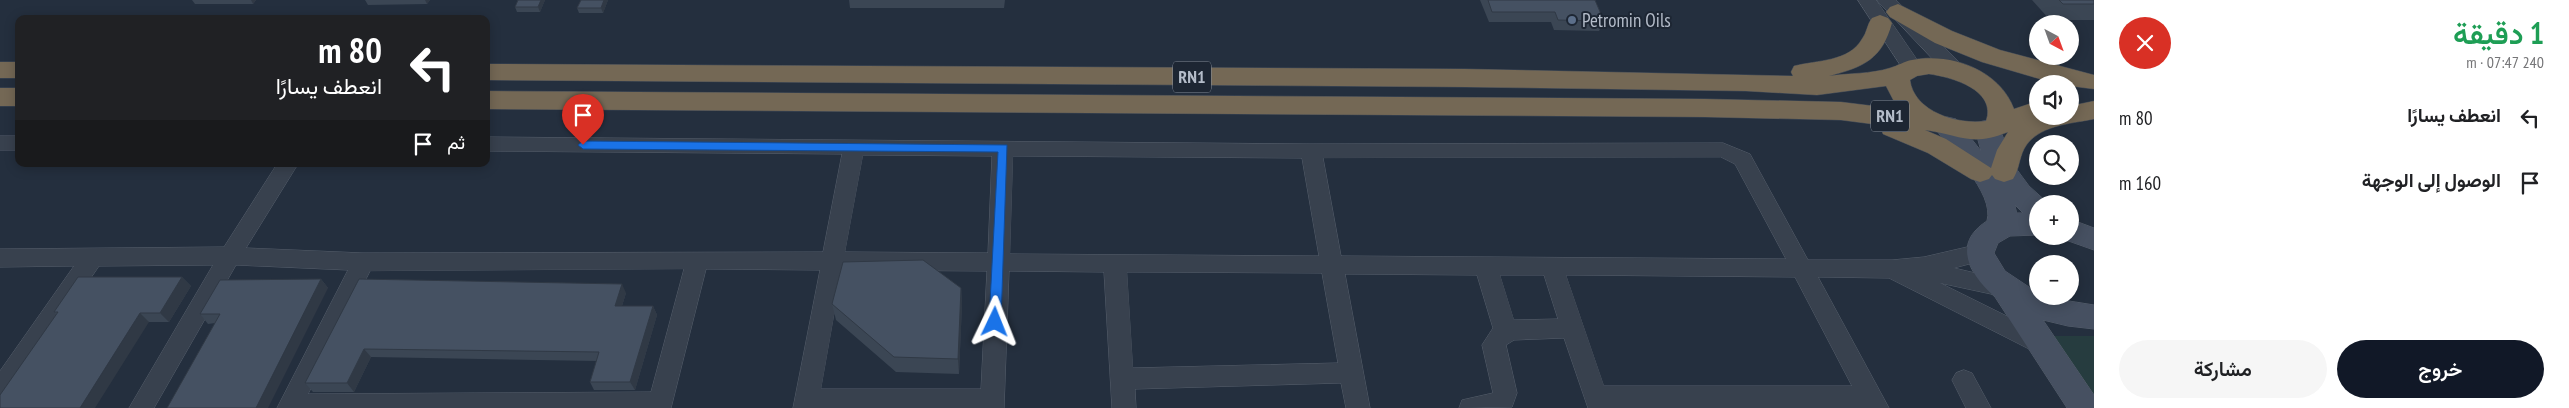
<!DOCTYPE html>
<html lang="ar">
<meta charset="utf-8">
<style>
body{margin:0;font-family:"PT Sans Narrow",Vazirmatn,sans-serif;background:#f6f6f6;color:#202124;direction:rtl;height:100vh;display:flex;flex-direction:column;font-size:19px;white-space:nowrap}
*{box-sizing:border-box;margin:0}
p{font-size:16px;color:#757577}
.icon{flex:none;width:28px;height:28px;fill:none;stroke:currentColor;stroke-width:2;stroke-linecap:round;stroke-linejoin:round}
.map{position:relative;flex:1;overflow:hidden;direction:ltr}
.panel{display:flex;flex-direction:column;background:#fff;width:475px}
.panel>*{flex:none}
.top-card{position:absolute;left:15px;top:15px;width:475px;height:152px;border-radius:10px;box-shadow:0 2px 12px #0003;direction:rtl;background:#202124;color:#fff;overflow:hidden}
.needle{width:32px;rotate:139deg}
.tools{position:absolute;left:2029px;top:15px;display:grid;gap:10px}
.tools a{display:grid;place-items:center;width:50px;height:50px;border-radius:50%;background:#fff;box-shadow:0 2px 12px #0003;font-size:25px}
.pin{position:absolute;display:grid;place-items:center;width:42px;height:42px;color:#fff;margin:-51px -21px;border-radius:50% 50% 50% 0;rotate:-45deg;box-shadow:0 0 5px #0007}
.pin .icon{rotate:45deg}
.me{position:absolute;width:55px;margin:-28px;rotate:2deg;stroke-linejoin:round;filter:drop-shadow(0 0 4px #0008)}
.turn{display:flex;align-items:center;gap:18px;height:105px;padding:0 25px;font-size:22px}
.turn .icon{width:65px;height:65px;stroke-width:2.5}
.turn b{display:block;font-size:35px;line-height:42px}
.then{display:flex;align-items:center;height:48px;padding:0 25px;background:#0003;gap:10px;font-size:19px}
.round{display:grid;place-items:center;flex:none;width:52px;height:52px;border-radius:26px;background:#f6f6f6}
.head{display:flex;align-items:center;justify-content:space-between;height:85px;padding:0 25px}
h1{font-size:30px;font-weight:600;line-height:38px;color:#1e9e55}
.cta{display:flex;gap:10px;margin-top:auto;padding:10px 25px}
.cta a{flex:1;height:58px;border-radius:30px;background:#111827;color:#fff;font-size:20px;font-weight:600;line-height:58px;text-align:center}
.cta a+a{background:#f6f6f6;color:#202124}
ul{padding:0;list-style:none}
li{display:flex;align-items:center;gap:15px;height:65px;padding:0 25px}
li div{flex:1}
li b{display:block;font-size:19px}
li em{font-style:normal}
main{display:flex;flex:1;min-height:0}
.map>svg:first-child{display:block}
</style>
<main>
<section class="panel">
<div class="head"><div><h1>1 دقيقة</h1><p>240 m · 07:47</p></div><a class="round" style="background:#d93025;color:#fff"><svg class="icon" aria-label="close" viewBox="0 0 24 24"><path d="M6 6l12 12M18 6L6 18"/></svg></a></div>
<ul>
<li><svg class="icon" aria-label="left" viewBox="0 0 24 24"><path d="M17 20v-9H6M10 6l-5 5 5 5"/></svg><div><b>انعطف يسارًا</b></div><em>80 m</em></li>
<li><svg class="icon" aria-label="arrive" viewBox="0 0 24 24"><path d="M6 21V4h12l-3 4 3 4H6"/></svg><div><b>الوصول إلى الوجهة</b></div><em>160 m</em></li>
</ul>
<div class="cta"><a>خروج</a><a>مشاركة</a></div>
</section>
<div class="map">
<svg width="2094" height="408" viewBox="0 0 2094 408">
<rect width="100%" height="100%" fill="#242f3e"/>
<path fill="#263c3f" d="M2049,336H2094V403Z"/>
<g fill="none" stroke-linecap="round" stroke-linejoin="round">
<defs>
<path id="street" d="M1858,0H1876L1922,67L1919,72L1912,73L1905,72Z
M1877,0H1896L1961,64L1964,69L1961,74L1954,75L1947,74Z
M0,136H19V150H0Z
M486,137L1311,144L1723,143L1750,154L1808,260H1892L1924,257L1980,244L1988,247L1991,253L1988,259L1954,268L2013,282L2016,288L2013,294L2005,297L1940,283L2051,338L2055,345L2051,352L2043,355L2035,352L1889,278L1818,277L1889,408H1588L1564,338L1514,340L1506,345L1517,393L1512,407L1459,408L1462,400L1493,393L1482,345L1493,328L1477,275L1345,274L1370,408H1346L1341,383L1135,389L1136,408H1112L1104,272L1009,271L1004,408H793L820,270L706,269L671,408H277L348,270L236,265L154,408H129L213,265L99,266L9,398L0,401V371L74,266L0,267V249L224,247L277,164H298L246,248L363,253L823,252L842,154L486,151ZM863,155L992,156L988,253L845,252ZM1013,156L1302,158L1319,256L1010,254ZM1721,157L1735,164L1786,259L1341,256L1323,158ZM684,269L651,392L308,394L370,271ZM842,270L987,271L981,389H821ZM1127,272L1322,273L1338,363L1133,368ZM1500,275H1544L1558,319L1514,320ZM1566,275L1795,277L1852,386H1604Z
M1964,370L1972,373L1991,408H1966L1952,380L1956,373Z"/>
<path id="secondary" d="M1947,117L1956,119L1981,151L1975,129L1979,122L1988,120L1997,122L2015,167L2029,186L2049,204H2038V235L2010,236L1998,243L1994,253L2005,271L2038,293V296L2094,305V329L2068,326L2043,320L2094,395V408H2067L1995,297C1970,275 1951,244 1987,221C1995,192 1948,150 1934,126L1938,119ZM2015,205L2023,213H2017Z
M2070,219L2094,228V250L2060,238L2070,236Z"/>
<path id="highway" d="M1898,4L1952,31L2000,50L2094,75V89L2070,86V84L2040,79L1982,62L1935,43L1890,17L1886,12L1890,7Z
M1880,15L1888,18L1892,23C1882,59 1864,67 1829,76C1849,73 1871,74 1890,68C1898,66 1904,61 1912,60C1950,52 2000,70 2014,109L2038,101V116H2070V106L2094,101V119C2070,124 2037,125 2024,149C2019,159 2019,170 2013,179L2004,182L1995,179L1992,175L1989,179L1980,182L1971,179L1928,153L1883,134L1880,125L1841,120L1705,117L486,109V91L1705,99L1841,102L1898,109L1886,86L1817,95L1746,91L1465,87L486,80V64L1465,69L1793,76L1791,72L1794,66C1817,60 1849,62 1862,39C1867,33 1867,24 1872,18ZM1929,74C1952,77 1997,90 1986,121C1958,125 1914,112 1910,80L1917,76ZM1925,130C1960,135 1971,147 2008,132L1997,150L1991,168L1946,139Z
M0,62H19V78H0Z
M0,88H19V106H0Z"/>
</defs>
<use href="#street" stroke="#565f6c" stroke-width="1"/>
<use href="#secondary" stroke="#565f6c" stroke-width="1"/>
<use href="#highway" stroke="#434c59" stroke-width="1"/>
<use href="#street" fill="#38414e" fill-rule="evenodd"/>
<use href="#secondary" fill="#465061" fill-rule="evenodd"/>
<use href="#highway" fill="#746855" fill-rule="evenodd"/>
</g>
<path fill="#3b4654" d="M192,0H256L253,4H195Z
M365,0H430L427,4L368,5Z
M518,0H545L540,12H517L515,7Z
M581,0H608L603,13H579L577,8Z
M849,0H1005L1004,8H850Z
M1480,0H1595L1604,21L1599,31L1554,30L1551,22H1489Z
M2032,0H2094V20H2050Z
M182,277L191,286L169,322H149L56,314L54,312Z
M321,279L328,288L215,323L208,324L200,314Z
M359,279L626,293L622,306H653L657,315L635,390H594L590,382L597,361L371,357L354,392H313L305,383Z
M961,288L962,304L959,374L896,372L836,320L832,304Z"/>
<path fill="#303945" d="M251,0H256L253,4Z
M425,0H430L427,4Z
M541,0H545L540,12L538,7Z
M604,0H608L603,13L601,8Z
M182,277L191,286L169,322L160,313Z
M321,279L328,288L268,408H256Z
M622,284L626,293L619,315L615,306Z
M961,288L962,304L959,374L958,359Z
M653,306L657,315L635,390L630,382Z
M140,313L149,322L95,408H80Z
M364,349L371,357L354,392L347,383Z"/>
<path fill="#455162" stroke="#303945" d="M518,0H541L538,7H515Z
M581,0H604L601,8H577Z
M1488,0H1595L1604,21L1558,20L1555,12H1492Z
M2059,0H2094V4H2063Z
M923,260L961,288L958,359L894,357L832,304L843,262Z
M78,277H182L160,313H140L80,408H0V395L58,312H54Z
M321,279L256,408H167L220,314H200L220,280Z
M359,279L622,284L615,306H653L630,382H590L599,352L364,349L347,383H305Z"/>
<path fill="#1a73e8" stroke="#114b97" d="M583,141L1007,145L1001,322L995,327L989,322L998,152L583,149L578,145Z"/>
<circle fill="#5c6f8a" stroke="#1d2633" stroke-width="2" cx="1572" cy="20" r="5"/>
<g text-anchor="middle" stroke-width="4" stroke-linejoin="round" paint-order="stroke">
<g fill="#1d2633" stroke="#878f9c" stroke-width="1">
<rect x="1173" y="61.5" width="38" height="31" rx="4"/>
<rect x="1871" y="100.5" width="38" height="31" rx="4"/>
</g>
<g font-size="18" font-weight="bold" fill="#b4bcc9">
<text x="1192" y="83">RN1</text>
<text x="1890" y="122">RN1</text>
</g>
<g font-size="19" fill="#b4bcc9" stroke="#1d2633" text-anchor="start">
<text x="1582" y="27">Petromin Oils</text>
</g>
</g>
</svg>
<div class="tools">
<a><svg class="needle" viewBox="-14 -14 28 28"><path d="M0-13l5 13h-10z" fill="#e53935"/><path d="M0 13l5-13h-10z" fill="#757577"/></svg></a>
<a><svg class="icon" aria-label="sound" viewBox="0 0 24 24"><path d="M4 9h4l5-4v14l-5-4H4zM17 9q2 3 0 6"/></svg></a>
<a><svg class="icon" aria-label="search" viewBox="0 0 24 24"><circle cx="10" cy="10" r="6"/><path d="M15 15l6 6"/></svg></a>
<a>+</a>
<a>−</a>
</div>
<div class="pin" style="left:583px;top:145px;background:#d93025"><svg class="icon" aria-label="arrive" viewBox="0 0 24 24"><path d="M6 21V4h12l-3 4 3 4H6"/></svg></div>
<svg class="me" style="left:995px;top:322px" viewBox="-20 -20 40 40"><path d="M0-17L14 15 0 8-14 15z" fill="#1a73e8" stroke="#fff" stroke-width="4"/></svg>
<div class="top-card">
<div class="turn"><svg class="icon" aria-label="left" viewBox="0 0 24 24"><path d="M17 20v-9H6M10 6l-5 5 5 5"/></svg><div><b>80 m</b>انعطف يسارًا</div></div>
<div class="then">ثم<svg class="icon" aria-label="arrive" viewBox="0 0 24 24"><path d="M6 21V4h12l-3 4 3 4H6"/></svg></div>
</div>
</div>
</main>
